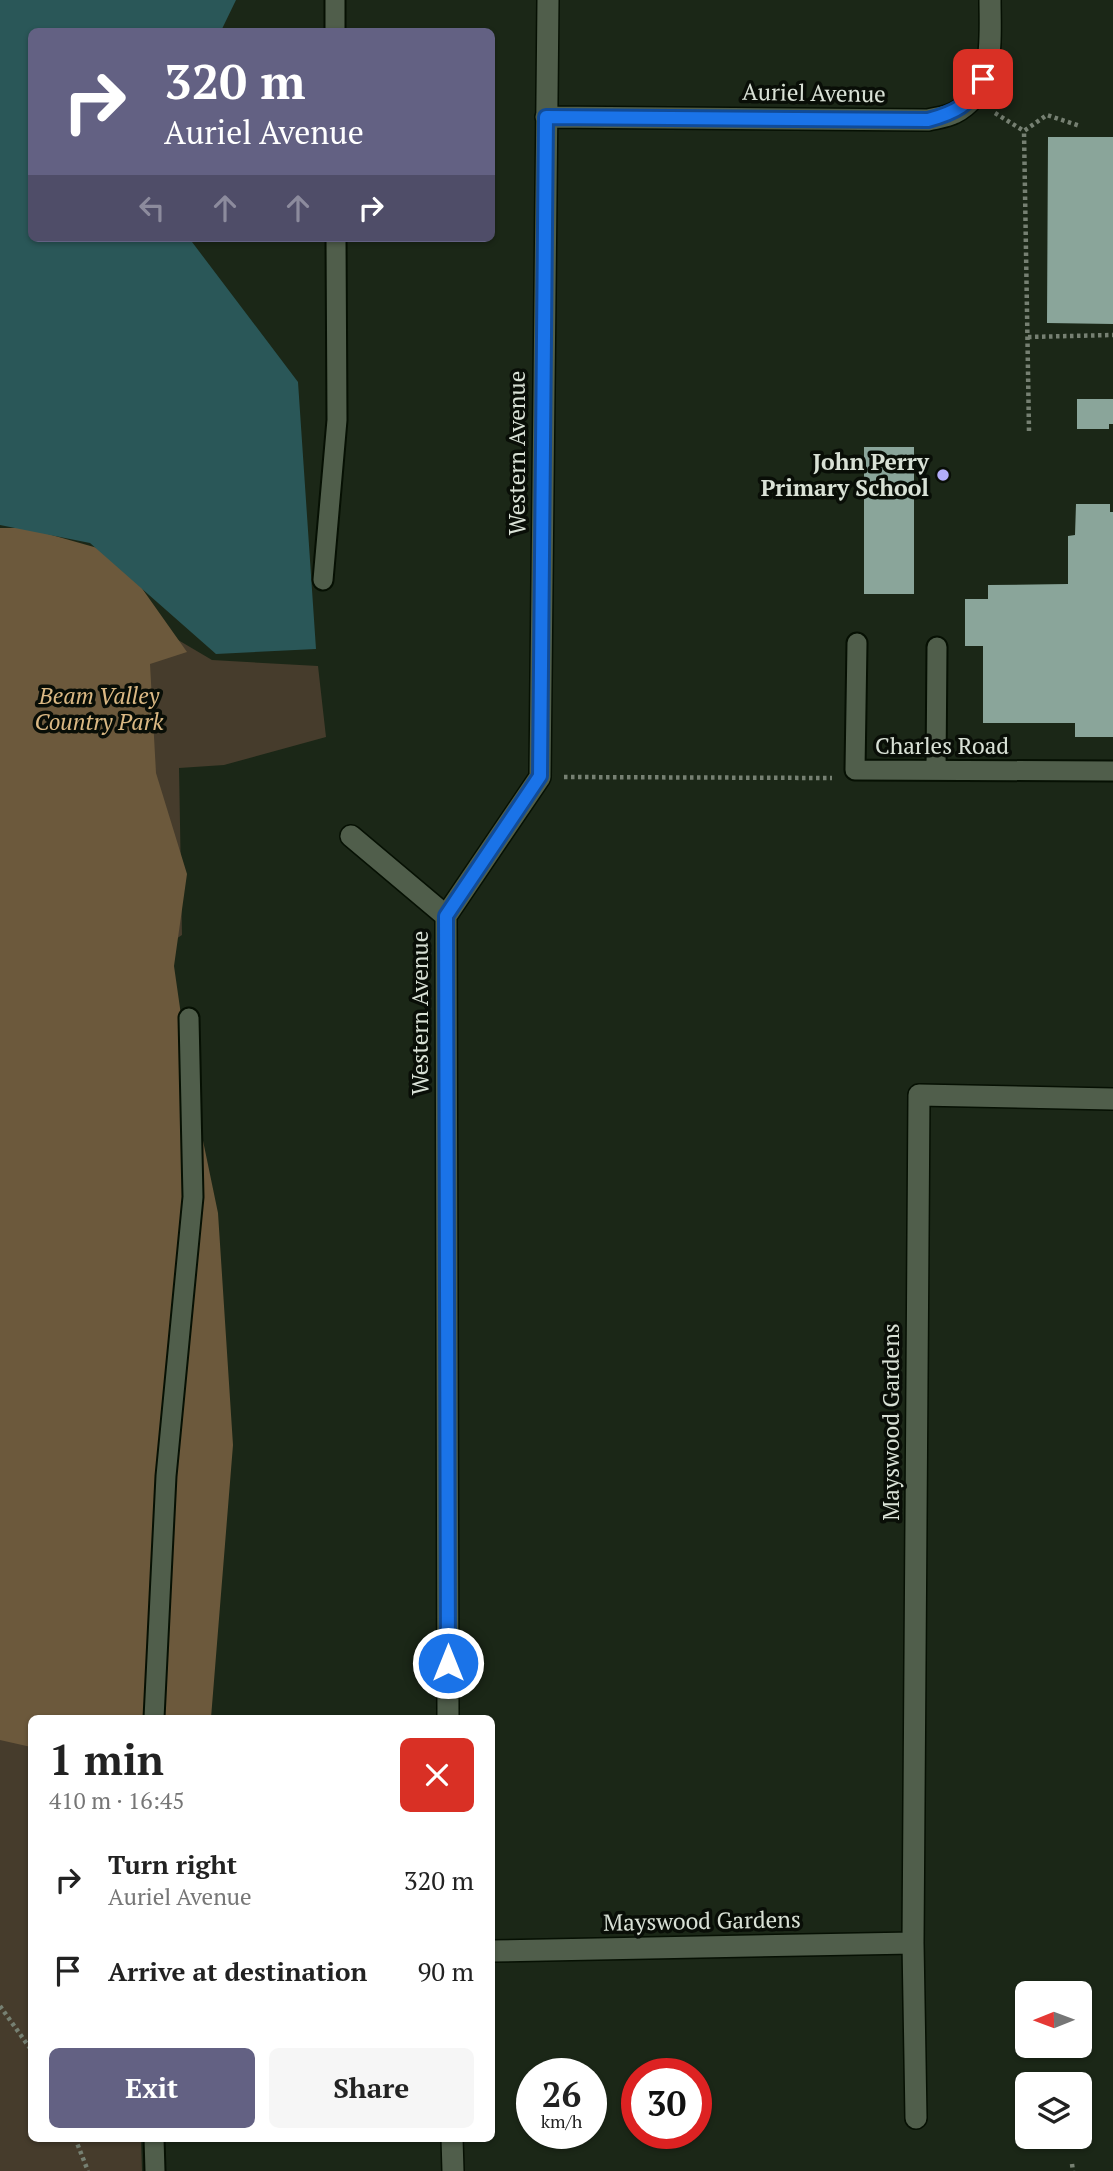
<!DOCTYPE html>
<meta charset="utf-8">
<style>
body{margin:0;font-family:"PT Serif",serif;background:#f6f6f6;color:#222;height:100vh;display:flex;flex-direction:column;font-size:26px;white-space:nowrap}
*{box-sizing:border-box;margin:0}
p{font-size:23px;color:#767676}
.icon{flex:none;width:38px;height:38px;fill:none;stroke:currentColor;stroke-width:2;stroke-linecap:round;stroke-linejoin:round}
.map{position:relative;flex:1;overflow:hidden}
.sheet{position:absolute;left:28px;top:1715px;width:467px;height:427px;display:flex;flex-direction:column;background:#fff;border-radius:10px;box-shadow:0 2px 5px #0004}
.sheet>*{flex:none}
.banner{position:absolute;left:28px;top:28px;width:467px;height:214px;border-radius:10px;box-shadow:0 2px 5px #0004;background:#636183;color:#fff;overflow:hidden}
.needle{width:46px;rotate:269deg}
.fabs{position:absolute;left:1015px;top:1981px;display:grid;gap:14px}
.fabs a{display:grid;place-items:center;width:77px;height:77px;border-radius:10px;background:#fff;box-shadow:0 2px 5px #0004;font-size:35px}
.speed{position:absolute;left:516px;top:2058px;display:flex;gap:14px;font-size:35px;font-weight:700;text-align:center}
.speed>*{display:grid;place-content:center;width:91px;height:91px;border-radius:50%;background:#fff;box-shadow:0 2px 5px #0004;line-height:1}
.speed small{font-size:18px;font-weight:400}
.speed .limit{border:10px solid #d22;background:#fff;color:#111}
.pin{position:absolute;display:grid;place-items:center;width:60px;height:60px;color:#fff;margin:-30px;border-radius:14px;box-shadow:0 4px 10px #0006}
.me{position:absolute;width:77px;margin:-38px;rotate:0deg;stroke-linejoin:round;filter:drop-shadow(0 0 5px #0008)}
.turn{display:flex;align-items:center;gap:24px;height:147px;padding:0 21px;font-size:32px}
.turn .icon{width:91px;height:91px;stroke-width:2.5}
.turn b{display:block;font-size:49px;line-height:60px}
.lanes{display:flex;align-items:center;height:66px;padding:0 21px;background:#0003;justify-content:center;gap:35px;direction:ltr}
.lanes .off{opacity:.35}
.round{display:grid;place-items:center;flex:none;width:74px;height:74px;border-radius:10px;background:#f6f6f6}
.head{display:flex;align-items:center;justify-content:space-between;height:119px;padding:0 21px}
h1{font-size:42px;font-weight:700;line-height:52px}
.action{display:flex;gap:14px;margin-top:auto;padding:14px 21px}
.action a{flex:1;height:80px;border-radius:10px;background:#636183;color:#fff;font-size:28px;font-weight:700;line-height:80px;text-align:center}
.action a+a{background:#f6f6f6;color:#222}
ul{padding:0;list-style:none}
li{display:flex;align-items:center;gap:21px;height:91px;padding:0 21px}
li div{flex:1}
li b{display:block;font-size:26px}
li em{font-style:normal}
.map>svg:first-child{display:block}
</style>
<div class="map">
<svg width="1113" height="2171" viewBox="0 0 1113 2171">
<rect width="100%" height="100%" fill="#1b2717"/>
<path fill="#463c2c" d="M0,567L73,578L212,660L318,666L326,737L224,765L179,768L182,935L156,952L32,1718V2138L141,2139L142,2171H0Z"/>
<path fill="#6c593c" d="M0,528H27L101,549L141,587L187,652L150,664L156,773L187,874L174,966L190,1078L218,1213L233,1445L211,1718H32L31,1747L0,1740Z"/>
<path fill="#2a5758" d="M0,0H236L221,31L32,32V238H189L298,382L316,649L216,654L90,543L0,525Z"/>
<path fill="#8aa59a" d="M1048,137H1113V324L1047,323Z
M1077,399H1113V424H1109V429H1077Z
M864,447H914V594H864Z
M1076,504H1110V512H1113V737H1075V723H983V646H965V599H988V585L1068,584V536L1075,535Z"/>
<g fill="none" stroke-linecap="round" stroke-linejoin="round">
<defs>
<path id="lane" d="M335,0V32
M323,580L337,420L336,238
M857,643L855,770L1113,771
M936,770L937,647
M154,1718L166,1476L193,1197L189,1018
M154,2138L155,2171"/>
<path id="street" d="M546,117L928,120C936,118 947,117 954,113C996,92 990,39 990,0
M351,836L446,916
M448,1718L446,916L540,777L548,0
M492,1951L913,1943
M916,2118L913,1943L919,1095L1113,1099
M452,2138L453,2171"/>
</defs>
<use href="#lane" stroke="#061003" stroke-width="23"/>
<use href="#street" stroke="#061003" stroke-width="24"/>
<path stroke="#768072" stroke-width="4.5" stroke-dasharray="3.5 3.5" stroke-linecap="butt" d="M995,113L1024,131
M1028,337L1113,335
M1029,431L1024,131L1047,115L1080,126
M564,777L832,778
M0,2006L32,2051
M75,2138L88,2171
M1072,2164L1073,2171"/>
<use href="#lane" stroke="#505e4b" stroke-width="19"/>
<use href="#street" stroke="#505e4b" stroke-width="21"/>
</g>
<g fill="none" stroke-linecap="round" stroke-linejoin="round">
<defs>
<path id="route" d="M448,1663L446,916L540,776L546,117L928,120C954,113 971,105 983,79"/>
</defs>
<use href="#route" stroke="#114b97" stroke-width="18"/>
<use href="#route" stroke="#1a73e8" stroke-width="12"/>
</g>
<circle fill="#b2adf9" stroke="#090e07" stroke-width="2.5" cx="943" cy="475" r="7"/>
<g text-anchor="middle" stroke-width="7" stroke-linejoin="round" paint-order="stroke">
<g font-size="23" fill="#d9e1d6" stroke="#090e07">
<text transform="translate(814 93) rotate(1)" y="8">Auriel Avenue</text>
<text transform="translate(517 453) rotate(-90)" y="8">Western Avenue</text>
<text x="942" y="754">Charles Road</text>
<text transform="translate(420 1013) rotate(-90)" y="8">Western Avenue</text>
<text transform="translate(891 1422) rotate(-90)" y="8">Mayswood Gardens</text>
<text transform="translate(702 1921) rotate(-1)" y="8">Mayswood Gardens</text>
</g>
<g font-size="23" font-weight="bold" fill="#d9e1d6" stroke="#090e07" text-anchor="end">
<text x="929" y="470">John Perry<tspan x="929" dy="26">Primary School</tspan></text>
</g>
<g font-size="23" font-style="italic" fill="#dbb984" stroke="#090e07">
<text x="99" y="704">Beam Valley<tspan x="99" dy="26">Country Park</tspan></text>
</g>
</g>
</svg>
<div class="fabs">
<a><svg class="needle" viewBox="-14 -14 28 28"><path d="M0-13l5 13h-10z" fill="#e53935"/><path d="M0 13l5-13h-10z" fill="#767676"/></svg></a>
<a><svg class="icon" aria-label="layers" viewBox="0 0 24 24"><path d="M12 4l9 5-9 5-9-5zM3 14l9 5 9-5"/></svg></a>
</div>
<div class="speed"><div>26<small>km/h</small></div><div class="limit">30</div></div>
<div class="pin" style="left:983px;top:79px;background:#d93025"><svg class="icon" aria-label="arrive" viewBox="0 0 24 24"><path d="M6 21V4h12l-3 4 3 4H6"/></svg></div>
<svg class="me" style="left:448px;top:1663px" viewBox="-20 -20 40 40"><circle r="17" fill="#1a73e8" stroke="#fff" stroke-width="3"/><path d="M0-11L8 9 0 5-8 9z" fill="#fff"/></svg>
<div class="banner">
<div class="turn"><svg class="icon" aria-label="right" viewBox="0 0 24 24"><path d="M7 20v-9h11M14 6l5 5-5 5"/></svg><div><b>320 m</b>Auriel Avenue</div></div>
<div class="lanes"><svg class="icon off" aria-label="left" viewBox="0 0 24 24"><path d="M17 20v-9H6M10 6l-5 5 5 5"/></svg><svg class="icon off" aria-label="ahead" viewBox="0 0 24 24"><path d="M12 20V5M6 11l6-6 6 6"/></svg><svg class="icon off" aria-label="ahead" viewBox="0 0 24 24"><path d="M12 20V5M6 11l6-6 6 6"/></svg><svg class="icon" aria-label="right" viewBox="0 0 24 24"><path d="M7 20v-9h11M14 6l5 5-5 5"/></svg></div>
</div>
<section class="sheet">
<div class="head"><div><h1>1 min</h1><p>410 m · 16:45</p></div><a class="round" style="background:#d93025;color:#fff"><svg class="icon" aria-label="close" viewBox="0 0 24 24"><path d="M6 6l12 12M18 6L6 18"/></svg></a></div>
<ul>
<li><svg class="icon" aria-label="right" viewBox="0 0 24 24"><path d="M7 20v-9h11M14 6l5 5-5 5"/></svg><div><b>Turn right</b><p>Auriel Avenue</p></div><em>320 m</em></li>
<li><svg class="icon" aria-label="arrive" viewBox="0 0 24 24"><path d="M6 21V4h12l-3 4 3 4H6"/></svg><div><b>Arrive at destination</b></div><em>90 m</em></li>
</ul>
<div class="action"><a>Exit</a><a>Share</a></div>
</section>
</div>
